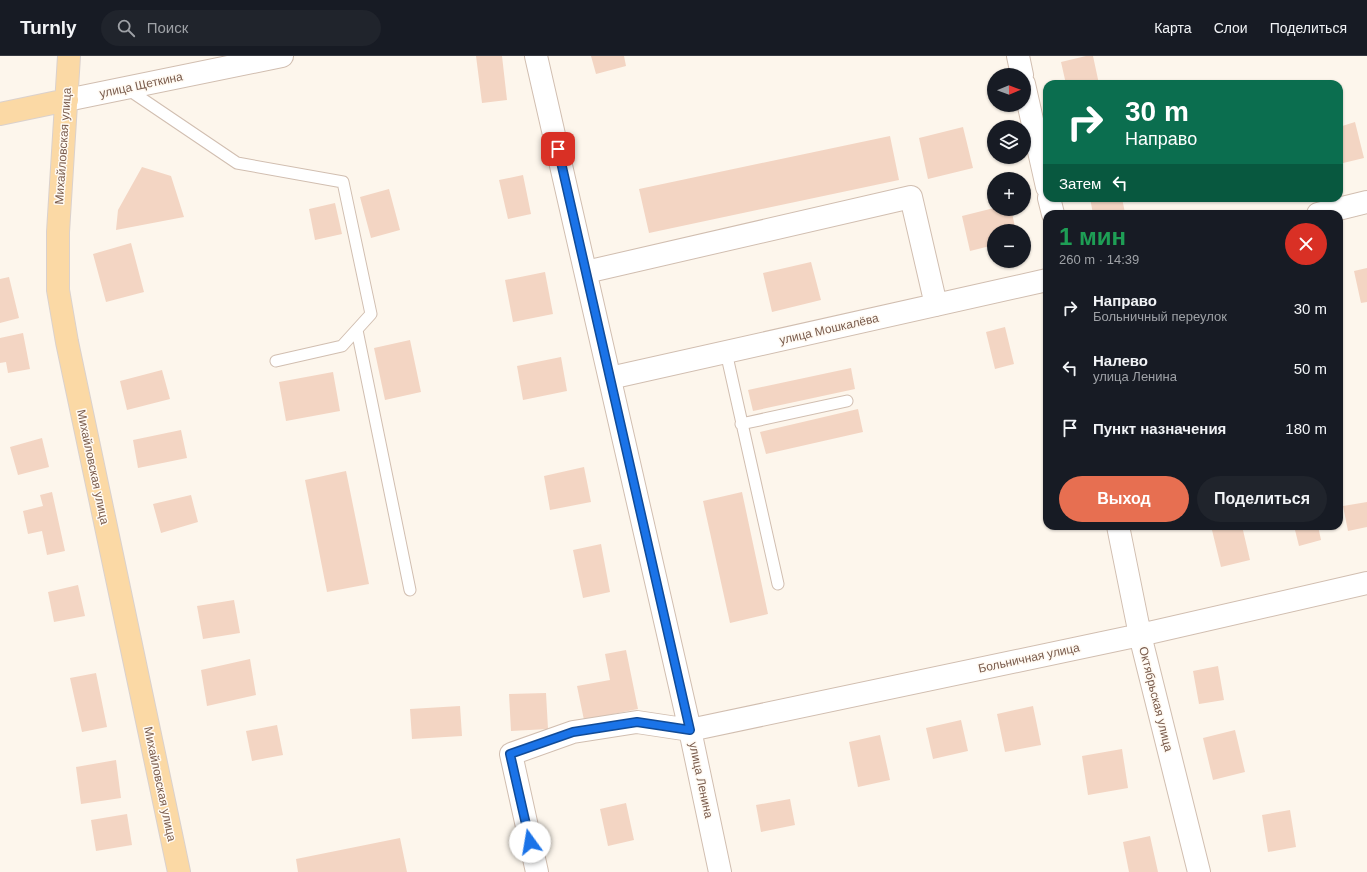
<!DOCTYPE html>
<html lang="ru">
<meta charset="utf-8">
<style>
body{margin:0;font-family:Helvetica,sans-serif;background:#20242c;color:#f1f3f6;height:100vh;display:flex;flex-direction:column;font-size:15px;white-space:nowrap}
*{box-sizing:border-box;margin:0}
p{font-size:13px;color:#9ea1a6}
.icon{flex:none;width:22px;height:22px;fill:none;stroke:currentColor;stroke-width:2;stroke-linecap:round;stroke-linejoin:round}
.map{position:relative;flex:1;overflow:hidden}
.panel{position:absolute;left:1043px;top:154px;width:300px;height:320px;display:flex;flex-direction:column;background:#171b24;border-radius:12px;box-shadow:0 1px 3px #0004}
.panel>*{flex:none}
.guide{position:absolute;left:1043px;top:24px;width:300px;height:122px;border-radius:12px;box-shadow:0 1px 3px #0004;background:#0b6e4f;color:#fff;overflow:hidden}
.needle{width:26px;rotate:89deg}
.fabs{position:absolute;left:987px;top:12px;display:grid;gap:8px}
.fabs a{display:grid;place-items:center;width:44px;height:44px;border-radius:50%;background:#171b24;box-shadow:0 1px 3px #0004;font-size:20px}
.pin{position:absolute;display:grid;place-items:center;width:34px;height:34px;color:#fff;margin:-17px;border-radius:8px;box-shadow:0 2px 6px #0006}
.me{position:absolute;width:44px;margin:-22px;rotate:347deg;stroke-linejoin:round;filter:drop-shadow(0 0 3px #0008)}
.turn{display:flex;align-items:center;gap:14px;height:84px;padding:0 16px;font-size:18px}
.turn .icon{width:52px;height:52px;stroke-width:2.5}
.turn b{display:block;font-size:28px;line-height:34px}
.then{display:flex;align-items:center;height:38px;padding:0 16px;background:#0003;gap:8px;font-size:15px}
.round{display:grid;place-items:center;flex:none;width:42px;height:42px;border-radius:21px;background:#20242c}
.overview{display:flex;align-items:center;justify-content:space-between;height:68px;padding:0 16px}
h1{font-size:24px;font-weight:800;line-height:30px;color:#1e9e55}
.primary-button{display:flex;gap:8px;margin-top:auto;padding:8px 16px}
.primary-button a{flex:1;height:46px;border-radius:24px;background:#e76f51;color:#fff;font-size:16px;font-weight:800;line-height:46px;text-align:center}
.primary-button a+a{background:#20242c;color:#f1f3f6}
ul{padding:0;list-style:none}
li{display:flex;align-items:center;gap:12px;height:60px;padding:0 16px}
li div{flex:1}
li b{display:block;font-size:15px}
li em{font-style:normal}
header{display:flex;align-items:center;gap:24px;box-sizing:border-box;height:56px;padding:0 20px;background:#171b24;border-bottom:1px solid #363941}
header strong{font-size:19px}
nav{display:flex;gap:22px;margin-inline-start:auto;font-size:14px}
.search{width:280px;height:36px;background:#20242c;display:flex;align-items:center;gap:10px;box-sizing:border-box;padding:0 14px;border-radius:22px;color:#9ea1a6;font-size:15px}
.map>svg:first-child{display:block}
</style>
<header>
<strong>Turnly</strong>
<div class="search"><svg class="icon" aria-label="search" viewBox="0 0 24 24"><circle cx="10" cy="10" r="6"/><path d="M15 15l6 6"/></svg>Поиск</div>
<nav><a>Карта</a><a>Слои</a><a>Поделиться</a></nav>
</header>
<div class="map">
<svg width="1367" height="816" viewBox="0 0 1367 816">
<rect width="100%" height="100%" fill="#fdf6ec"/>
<path fill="#f3d5c3" d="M476,0H502L507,44L482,47Z
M591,0H624L626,10L596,18Z
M1086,0H1093L1099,28H1066L1061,6Z
M1355,66L1364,102L1339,108V71Z
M963,71L973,112L928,123L919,82Z
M890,80L899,124L649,177L639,133Z
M142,111L171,120L184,161L116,174L118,154Z
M523,119L531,158L508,163L499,124Z
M389,133L400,174L371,182L360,141Z
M1090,142H1122L1125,157L1093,158Z
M1176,142H1194V143L1177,146Z
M335,147L342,178L315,184L309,153Z
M994,152V153H1011L1016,175H994V189L970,195L962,160Z
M131,187L144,236L106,246L93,198Z
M811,206L821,244L772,256L763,217Z
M1367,212V246L1361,247L1354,215Z
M545,216L553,258L513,266L505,224Z
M9,221L19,262L0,267V223Z
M1005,271L1014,308L995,313L986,276Z
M23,277L30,313L8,317L6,306L0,307V282Z
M410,284L421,336L385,344L374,292Z
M561,301L567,335L523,344L517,310Z
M851,312L855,333L753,355L748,334Z
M162,314L170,343L127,354L120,325Z
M333,316L340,355L286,365L279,326Z
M858,353L863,376L766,398L760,376Z
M181,374L187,402L138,412L133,384Z
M42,382L49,411L18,419L10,391Z
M584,411L591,446L550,454L544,420Z
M346,415L369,528L327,536L305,424Z
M52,436L65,495L47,499L42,475L28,478L23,455L43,450L40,439Z
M742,436L768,558L730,567L703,445Z
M191,439L198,466L161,477L153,448Z
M1367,446V471L1348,475L1343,450Z
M1211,470H1242L1250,504L1221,511Z
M1294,470H1318L1321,484L1299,490Z
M601,488L610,536L583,542L573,494Z
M78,529L85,560L54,566L48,536Z
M234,544L240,577L203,583L197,550Z
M626,594L638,653L584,664L577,630L610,624L605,598Z
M250,603L256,639L207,650L201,614Z
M1218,610L1224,644L1199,648L1193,615Z
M96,617L107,671L82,676L70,622Z
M546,637L548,673L511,675L509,638Z
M460,650L462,680L412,683L410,653Z
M1033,650L1041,689L1005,696L997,658Z
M961,664L968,695L933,703L926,672Z
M277,669L283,699L252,705L246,675Z
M1235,674L1245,716L1213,724L1203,682Z
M880,679L890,724L858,731L849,686Z
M1122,693L1128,732L1088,739L1082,700Z
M116,704L121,742L81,748L76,711Z
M790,743L795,769L761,776L756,749Z
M626,747L634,784L608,790L600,753Z
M1290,754L1296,791L1268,796L1262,759Z
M127,758L132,789L96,795L91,764Z
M1150,780L1158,816H1129L1123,786Z
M400,782L407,816H298L296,803Z"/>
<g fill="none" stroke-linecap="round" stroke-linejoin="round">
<defs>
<path id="service" d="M126,32L237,107L343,126L371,258L342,290L276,305
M357,274L410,534
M726,296L778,528
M741,368L847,345"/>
<path id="minor" d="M536,0L690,674L720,816
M1018,0L1022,19
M1024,28L1047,131
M67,44L282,0
M1049,142L1053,158
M1318,158L1367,146
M586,216L911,141L936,249
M610,322L1047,224
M1118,470L1140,579L1199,816
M537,816L511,698L573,676L637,666L690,674L1140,579L1367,527"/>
<path id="primary" d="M69,0L58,176V234L67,286L179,816
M0,58L67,44"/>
</defs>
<use href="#service" stroke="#d1beb0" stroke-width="13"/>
<use href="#minor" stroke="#d1beb0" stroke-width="24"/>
<use href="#primary" stroke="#dad1cd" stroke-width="24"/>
<use href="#service" stroke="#fff" stroke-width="11"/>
<use href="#minor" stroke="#fff" stroke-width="22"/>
<use href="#primary" stroke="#fbd9a5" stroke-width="22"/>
</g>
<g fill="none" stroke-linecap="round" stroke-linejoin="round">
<defs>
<path id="route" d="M530,786L510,698L573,676L637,666L690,674L558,93"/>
</defs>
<use href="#route" stroke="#114b97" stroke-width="10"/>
<use href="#route" stroke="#1a73e8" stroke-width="7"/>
</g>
<g text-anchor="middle" stroke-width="3" stroke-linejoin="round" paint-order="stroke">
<g font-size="12" fill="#7a5c4d" stroke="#fffaf3">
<text transform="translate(141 29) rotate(-12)" y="4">улица Щеткина</text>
<text transform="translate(63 90) rotate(-86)" y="4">Михайловская улица</text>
<text transform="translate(829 273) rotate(-13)" y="4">улица Мошкалёва</text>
<text transform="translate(93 411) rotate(78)" y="4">Михайловская улица</text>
<text transform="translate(1029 602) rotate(-12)" y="4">Больничная улица</text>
<text transform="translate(1156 643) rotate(76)" y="4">Октябрьская улица</text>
<text transform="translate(701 724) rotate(78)" y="4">улица Ленина</text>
<text transform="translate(160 728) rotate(78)" y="4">Михайловская улица</text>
</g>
</g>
</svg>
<div class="fabs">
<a><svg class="needle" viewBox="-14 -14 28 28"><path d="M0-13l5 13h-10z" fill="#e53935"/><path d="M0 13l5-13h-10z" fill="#9ea1a6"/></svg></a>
<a><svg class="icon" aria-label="layers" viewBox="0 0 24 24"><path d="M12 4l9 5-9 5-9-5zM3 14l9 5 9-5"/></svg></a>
<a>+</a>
<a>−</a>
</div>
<div class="pin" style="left:558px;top:93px;background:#d93025"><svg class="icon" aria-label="arrive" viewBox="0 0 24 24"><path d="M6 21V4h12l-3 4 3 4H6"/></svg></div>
<svg class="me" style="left:530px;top:786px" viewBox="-20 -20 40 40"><circle r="19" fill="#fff"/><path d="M0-13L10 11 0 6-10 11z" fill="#1a73e8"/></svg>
<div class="guide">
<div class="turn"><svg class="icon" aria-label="right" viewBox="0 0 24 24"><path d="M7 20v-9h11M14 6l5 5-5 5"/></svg><div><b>30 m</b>Направо</div></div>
<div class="then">Затем<svg class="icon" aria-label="left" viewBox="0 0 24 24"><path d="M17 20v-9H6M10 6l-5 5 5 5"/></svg></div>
</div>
<section class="panel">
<div class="overview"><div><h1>1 мин</h1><p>260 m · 14:39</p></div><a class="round" style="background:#d93025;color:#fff"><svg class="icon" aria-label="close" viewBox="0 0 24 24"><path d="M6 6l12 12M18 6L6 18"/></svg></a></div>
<ul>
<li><svg class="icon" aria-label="right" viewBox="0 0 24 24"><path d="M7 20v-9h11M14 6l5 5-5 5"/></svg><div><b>Направо</b><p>Больничный переулок</p></div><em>30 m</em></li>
<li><svg class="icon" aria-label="left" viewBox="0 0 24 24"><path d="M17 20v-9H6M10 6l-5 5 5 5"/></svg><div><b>Налево</b><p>улица Ленина</p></div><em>50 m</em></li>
<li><svg class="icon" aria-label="arrive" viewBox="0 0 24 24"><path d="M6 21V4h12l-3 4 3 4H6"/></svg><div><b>Пункт назначения</b></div><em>180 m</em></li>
</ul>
<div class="primary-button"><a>Выход</a><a>Поделиться</a></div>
</section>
</div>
